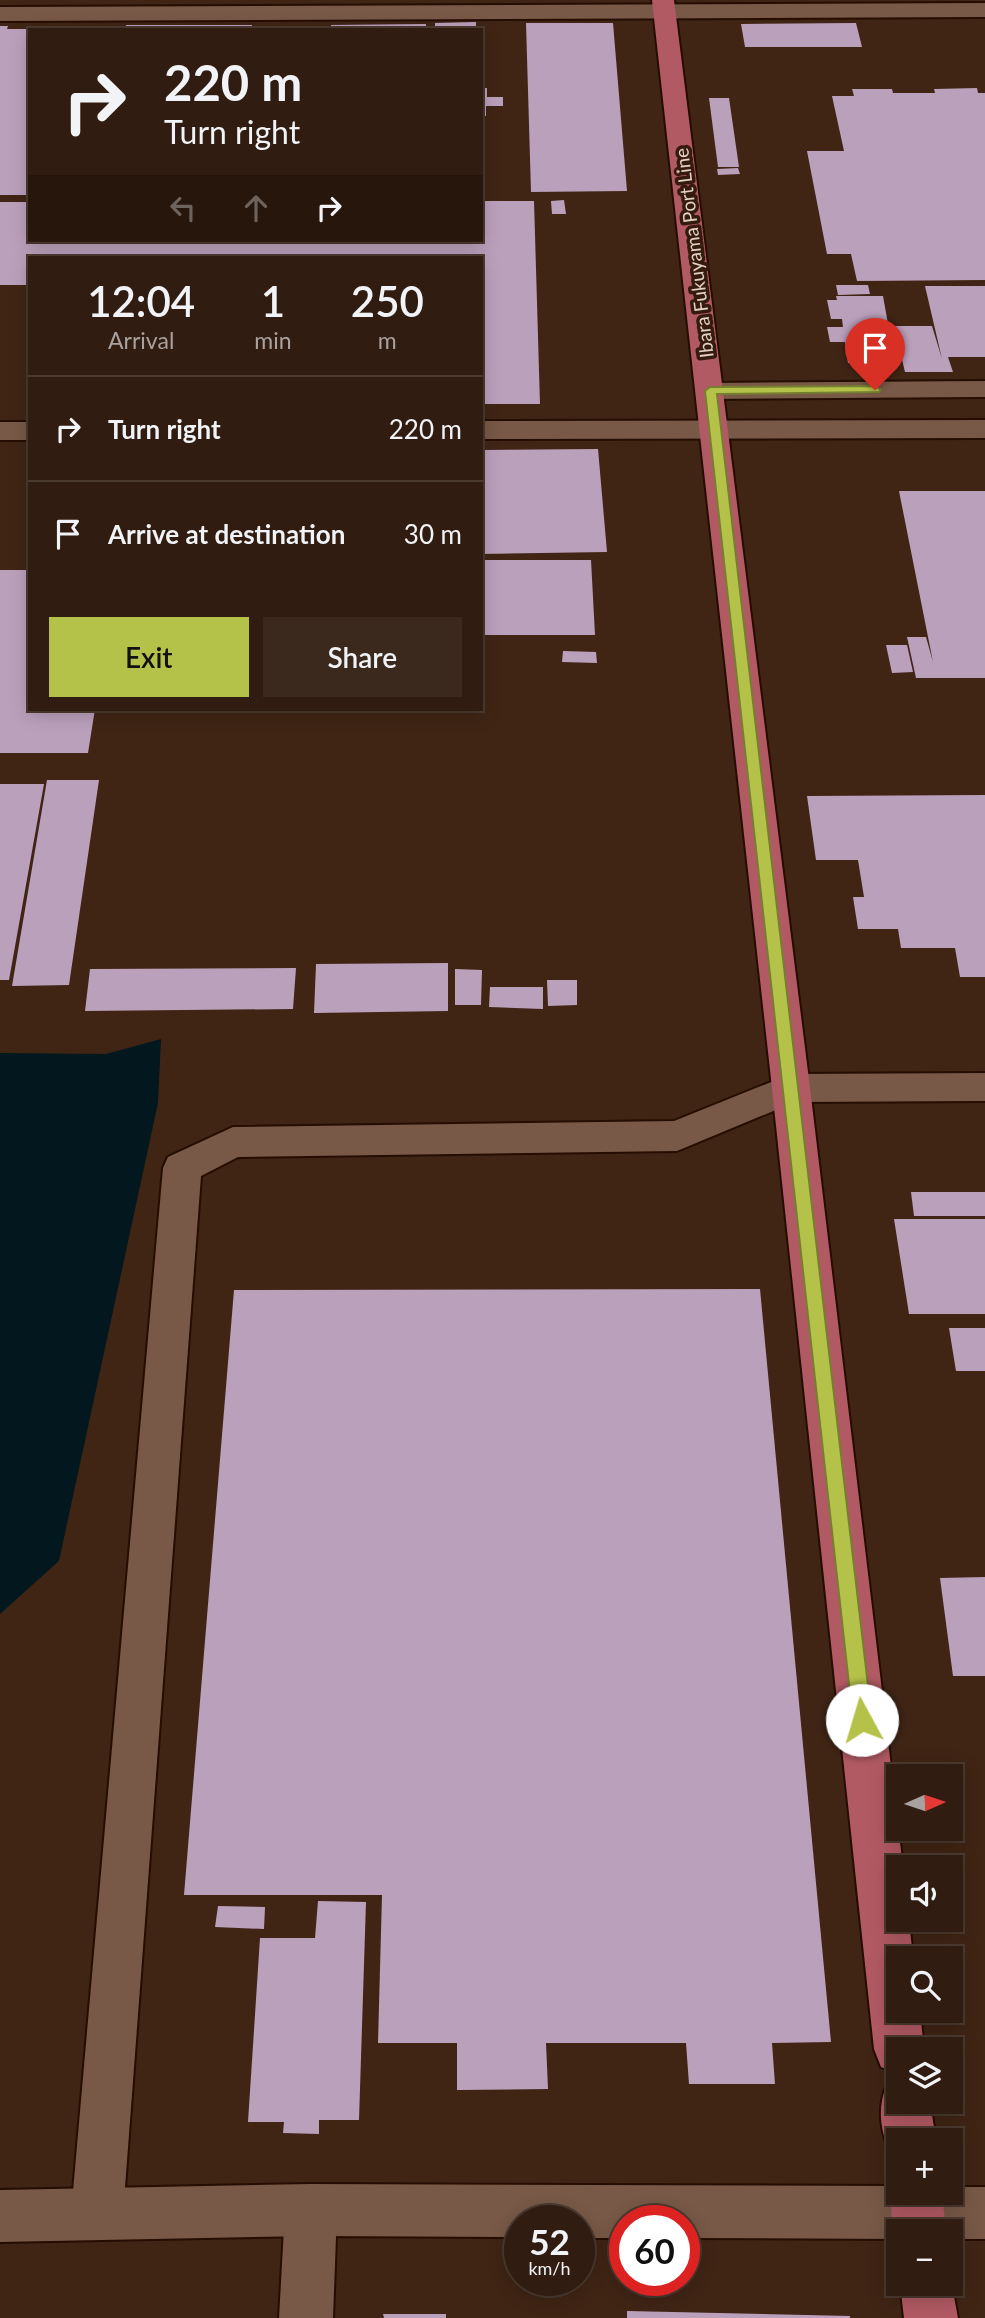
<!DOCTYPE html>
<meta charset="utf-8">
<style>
body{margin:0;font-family:Lato,sans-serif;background:#3c291e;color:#f1f3f6;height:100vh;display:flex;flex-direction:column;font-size:26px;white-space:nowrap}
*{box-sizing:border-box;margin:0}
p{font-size:23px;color:#a8a19f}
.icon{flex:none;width:38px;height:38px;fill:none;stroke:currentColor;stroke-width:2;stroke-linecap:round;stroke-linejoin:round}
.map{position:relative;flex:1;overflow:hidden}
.panel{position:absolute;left:28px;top:256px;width:455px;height:455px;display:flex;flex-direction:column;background:#301c10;border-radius:0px;box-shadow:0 4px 18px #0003,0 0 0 2px #4b3a30}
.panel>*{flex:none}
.hud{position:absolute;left:28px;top:28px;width:455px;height:214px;border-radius:0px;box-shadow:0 4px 18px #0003,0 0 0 2px #4b3a30;background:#301c10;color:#f1f3f6;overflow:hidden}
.needle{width:46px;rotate:87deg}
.controls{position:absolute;left:886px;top:1764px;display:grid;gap:14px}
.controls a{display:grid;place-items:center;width:77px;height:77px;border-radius:0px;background:#301c10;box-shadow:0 4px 18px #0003,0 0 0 2px #4b3a30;font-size:35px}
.speed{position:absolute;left:504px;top:2205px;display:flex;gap:14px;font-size:35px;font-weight:700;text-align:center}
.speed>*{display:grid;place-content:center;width:91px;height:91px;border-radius:50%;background:#301c10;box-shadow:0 4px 18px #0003,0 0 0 2px #4b3a30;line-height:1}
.speed small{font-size:18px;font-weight:400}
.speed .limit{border:10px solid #d22;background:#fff;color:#111}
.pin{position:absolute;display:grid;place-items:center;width:60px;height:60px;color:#fff;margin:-72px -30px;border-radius:50% 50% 50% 0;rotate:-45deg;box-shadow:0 0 7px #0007}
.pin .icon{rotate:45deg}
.me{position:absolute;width:77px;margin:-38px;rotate:354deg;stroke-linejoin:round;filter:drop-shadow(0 0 5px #0008)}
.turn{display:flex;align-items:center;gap:24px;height:147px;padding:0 21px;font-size:32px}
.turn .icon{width:91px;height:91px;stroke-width:2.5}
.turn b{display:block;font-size:49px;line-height:60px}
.lanes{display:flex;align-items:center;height:66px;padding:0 21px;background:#0003;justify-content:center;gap:35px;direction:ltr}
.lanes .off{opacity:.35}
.eta{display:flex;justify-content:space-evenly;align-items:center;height:119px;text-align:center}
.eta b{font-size:42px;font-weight:600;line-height:49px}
.action{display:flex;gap:14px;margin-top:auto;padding:14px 21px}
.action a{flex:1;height:80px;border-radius:0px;background:#b5c249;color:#111;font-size:28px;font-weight:600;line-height:80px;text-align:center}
.action a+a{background:#3c291e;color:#f1f3f6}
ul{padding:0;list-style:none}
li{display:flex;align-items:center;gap:21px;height:105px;padding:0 21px;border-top:2px solid #4b3a30}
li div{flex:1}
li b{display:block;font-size:26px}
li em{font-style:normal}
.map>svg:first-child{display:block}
</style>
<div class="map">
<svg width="985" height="2318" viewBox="0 0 985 2318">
<rect width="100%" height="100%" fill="#402515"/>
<path fill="#02181e" d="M161,1039L158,1103L59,1561L0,1614V1053L106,1054Z"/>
<path fill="#bba0bc" d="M476,22V30H435V23Z
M526,23H613L627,191L531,192Z
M856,23L862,47H745L741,24Z
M426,24V30H331V25Z
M126,25H252V30H125Z
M0,26H8L7,29H30V195H0Z
M481,88H487V97H503V106H486V116H481Z
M977,88L978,93H985V280L857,281L851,254H827L807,151H844L832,96H854L852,89H892L893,93H935L934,89Z
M709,98H729L739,167H718Z
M738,168L740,174L718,175L717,169Z
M564,200L566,214H552L551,201Z
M481,201H534L540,404H481V257H30V285H0V202H30V240H481Z
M836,285H868L870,294L838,295Z
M925,286H985V357H948L953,372H905L894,326H932L942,359Z
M836,296H883L895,363H848L845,342H830L827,327H843L842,319H831L827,300H837Z
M598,449L607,552L481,554V450Z
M899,491H985V678H916L907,637H926L933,662Z
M481,560H591L595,635H481Z
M0,570H30V709H95L88,753H0Z
M886,645H907L913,672L892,673Z
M563,651L596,652L597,663L562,662Z
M47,780H99L69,985L12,986Z
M0,784H44L9,980H0Z
M985,795V977H960L955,948H901L898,929H858L853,897H864L858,860H816L807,796Z
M448,963V1011L314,1013L316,964Z
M296,968L293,1009L85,1011L90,969Z
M455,969L482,970L481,1005H455Z
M547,980H577V1005L548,1006Z
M490,987H543V1009L489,1007Z
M911,1192H985V1216H914Z
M894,1219H985V1314H909Z
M760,1289L831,2042L772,2043L775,2084H689L686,2043H546L548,2089L457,2090V2043H378L382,1895H184L234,1290Z
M949,1328H985V1371H956Z
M985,1577V1676H953L940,1578Z
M318,1901L366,1902L359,2120H319V2134L283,2133L284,2122H248L260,1938H315Z
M218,1906L265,1907L264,1929L215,1927Z
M627,2311L850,2316V2318H627Z
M383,2314H446V2318H384Z"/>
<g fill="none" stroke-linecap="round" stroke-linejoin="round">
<defs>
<path id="minor" d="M985,3V17L0,21V7Z
M985,381V397L710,399L700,397L696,391L700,385L710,383Z
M985,420V438L481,439V421Z
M0,422H30V440H0Z
M985,1073V1101L795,1102L677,1151L238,1157L201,1176L123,2214L116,2233L97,2240L78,2233L71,2214L163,1168L168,1157L233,1127L674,1121L791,1074Z
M311,2184L330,2191L337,2210L333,2318H279L285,2210L292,2191Z"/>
<path id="tertiary" d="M311,2184L898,2186V2193H950V2187H985V2239H950V2231H898V2239L684,2238V2221H625V2238H579V2221H520V2237L311,2236L0,2242V2190Z"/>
<path id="primary" d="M652,0H674L810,1088L903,1867H898V1920H909L913,1958H898V2011H920L924,2049H898V2074L881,2067L874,2049L772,1088Z
M898,2079V2102H930L936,2140H898V2161L892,2158C881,2133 876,2110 887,2084Z
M897,2174L898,2193H942L946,2231H898V2241C889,2219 889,2196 897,2174Z
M950,2275L958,2318H904L900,2284H950Z"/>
</defs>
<use href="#minor" stroke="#250d01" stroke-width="4"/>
<use href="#tertiary" stroke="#250d01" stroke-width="4"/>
<use href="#primary" stroke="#250d01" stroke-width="4"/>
<use href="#minor" fill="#785947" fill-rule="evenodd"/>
<use href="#tertiary" fill="#785947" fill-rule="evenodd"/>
<use href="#primary" fill="#b25a64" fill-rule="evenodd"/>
</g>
<path fill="#b5c249" stroke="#767e2f" stroke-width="2" d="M875,386L881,390L879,392L717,394L872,1720L869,1726L862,1729L856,1726L853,1720L705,391L710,387Z"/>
<g text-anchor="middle" stroke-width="7" stroke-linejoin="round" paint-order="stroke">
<g font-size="19" fill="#e3d1c7" stroke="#351b0b">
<text transform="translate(694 253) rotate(-97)" y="7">Ibara Fukuyama Port Line</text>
</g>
</g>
</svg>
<div class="controls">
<a><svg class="needle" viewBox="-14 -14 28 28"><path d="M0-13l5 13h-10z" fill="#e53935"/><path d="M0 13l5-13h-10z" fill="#a8a19f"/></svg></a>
<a><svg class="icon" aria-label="sound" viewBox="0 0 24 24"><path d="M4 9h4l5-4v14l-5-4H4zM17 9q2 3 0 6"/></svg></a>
<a><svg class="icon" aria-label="search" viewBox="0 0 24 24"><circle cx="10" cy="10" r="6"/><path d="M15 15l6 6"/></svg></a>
<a><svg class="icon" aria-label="layers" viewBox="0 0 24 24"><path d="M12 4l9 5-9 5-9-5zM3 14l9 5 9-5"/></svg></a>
<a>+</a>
<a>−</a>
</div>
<div class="speed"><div>52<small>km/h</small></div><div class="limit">60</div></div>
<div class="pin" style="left:875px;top:390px;background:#d93025"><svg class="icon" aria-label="arrive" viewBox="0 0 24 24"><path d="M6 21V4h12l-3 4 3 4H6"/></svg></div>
<svg class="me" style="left:862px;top:1720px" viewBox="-20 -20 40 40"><circle r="19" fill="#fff"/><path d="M0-13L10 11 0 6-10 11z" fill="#b5c249"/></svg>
<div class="hud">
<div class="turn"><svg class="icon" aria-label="right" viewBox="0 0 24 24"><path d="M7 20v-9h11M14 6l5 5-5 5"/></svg><div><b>220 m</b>Turn right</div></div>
<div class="lanes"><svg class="icon off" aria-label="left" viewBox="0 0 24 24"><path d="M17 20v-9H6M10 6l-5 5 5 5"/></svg><svg class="icon off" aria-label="ahead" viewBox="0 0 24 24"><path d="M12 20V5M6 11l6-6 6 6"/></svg><svg class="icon" aria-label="right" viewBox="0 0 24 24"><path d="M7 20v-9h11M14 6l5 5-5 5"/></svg></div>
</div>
<section class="panel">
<div class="eta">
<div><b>12:04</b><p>Arrival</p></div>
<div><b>1</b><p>min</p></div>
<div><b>250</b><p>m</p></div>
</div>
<ul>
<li><svg class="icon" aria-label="right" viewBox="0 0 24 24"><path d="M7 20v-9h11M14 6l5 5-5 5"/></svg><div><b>Turn right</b></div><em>220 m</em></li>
<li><svg class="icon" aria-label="arrive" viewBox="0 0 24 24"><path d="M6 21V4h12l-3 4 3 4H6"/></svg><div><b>Arrive at destination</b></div><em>30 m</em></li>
</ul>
<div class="action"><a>Exit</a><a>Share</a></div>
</section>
</div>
